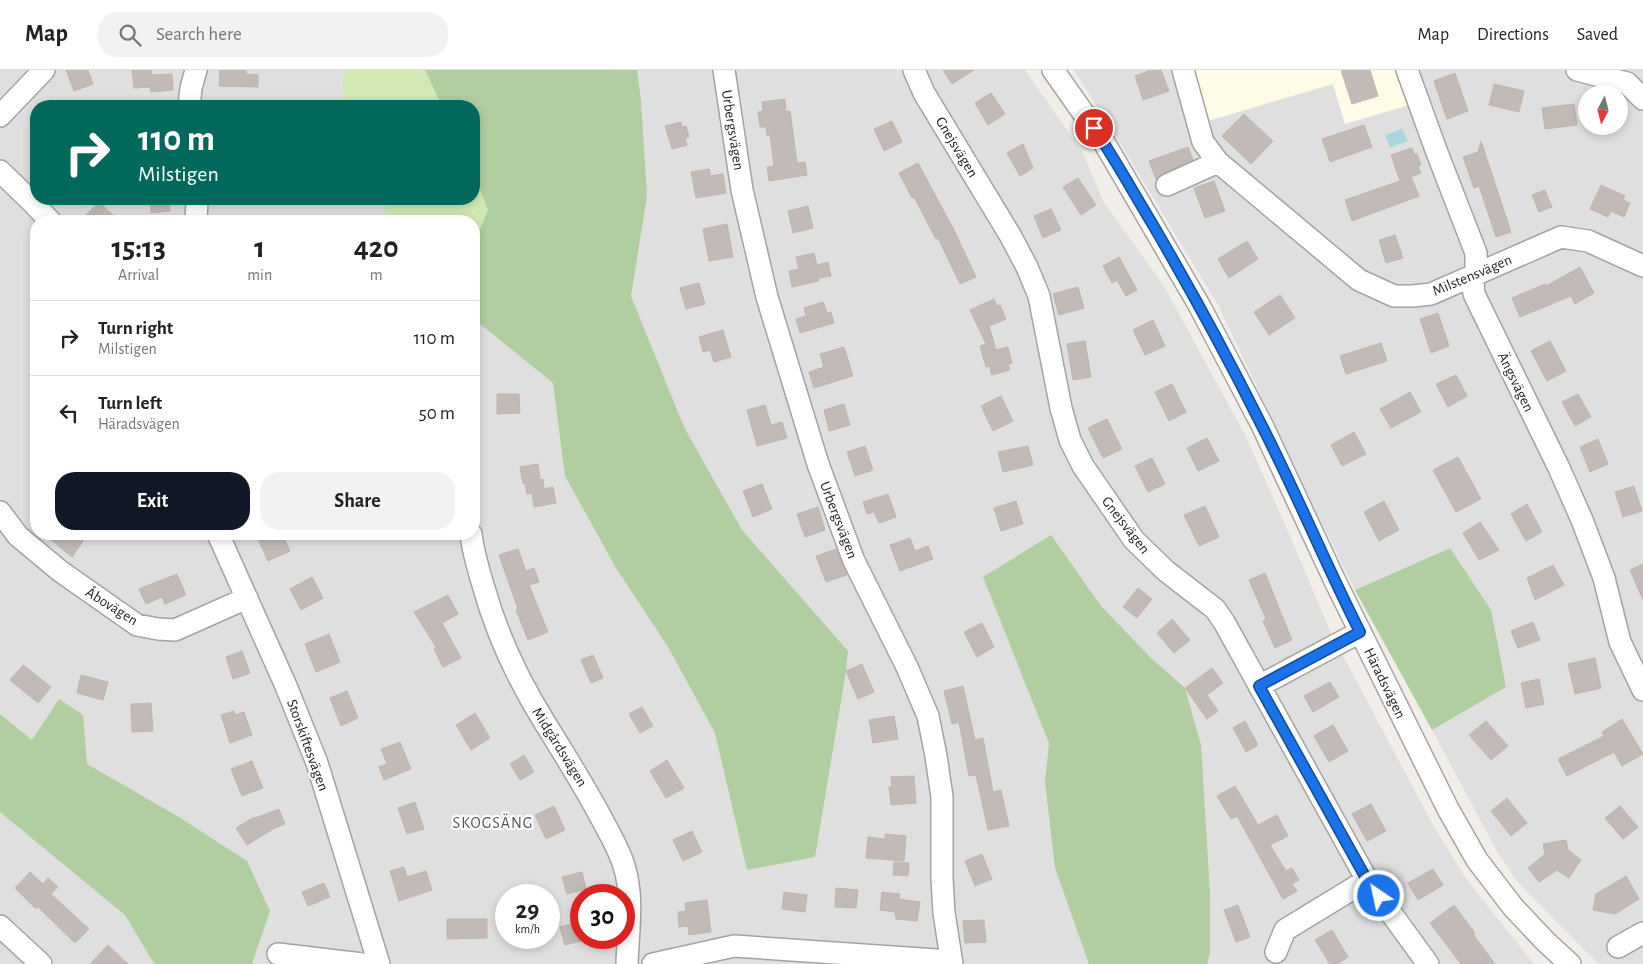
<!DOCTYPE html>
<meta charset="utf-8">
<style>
body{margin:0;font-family:"Alegreya Sans",sans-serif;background:#f2f2f2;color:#222;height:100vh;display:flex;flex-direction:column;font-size:19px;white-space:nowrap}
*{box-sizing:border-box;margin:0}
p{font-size:16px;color:#767676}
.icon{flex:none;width:28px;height:28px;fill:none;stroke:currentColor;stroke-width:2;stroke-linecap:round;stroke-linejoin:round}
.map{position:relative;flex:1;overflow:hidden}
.side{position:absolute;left:30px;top:145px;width:450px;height:325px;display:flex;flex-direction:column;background:#fff;border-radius:20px;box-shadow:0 2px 8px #0003}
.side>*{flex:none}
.hud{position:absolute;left:30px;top:30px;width:450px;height:105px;border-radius:20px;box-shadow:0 2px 8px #0003;background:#00695c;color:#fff;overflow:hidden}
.needle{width:32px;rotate:187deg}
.tools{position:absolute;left:1578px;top:15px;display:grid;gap:10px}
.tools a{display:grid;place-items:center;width:50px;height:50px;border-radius:50%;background:#fff;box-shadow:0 2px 8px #0003;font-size:25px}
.speed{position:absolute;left:495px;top:814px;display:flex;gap:10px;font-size:25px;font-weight:700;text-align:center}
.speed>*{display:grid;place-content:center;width:65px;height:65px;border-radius:50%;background:#fff;box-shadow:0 2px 8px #0003;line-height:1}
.speed small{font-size:12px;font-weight:400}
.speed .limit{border:8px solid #d22;background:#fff;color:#111}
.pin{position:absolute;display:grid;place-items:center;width:42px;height:42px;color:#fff;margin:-21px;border:2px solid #fff;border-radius:50%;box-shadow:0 1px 5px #0007}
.me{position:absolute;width:55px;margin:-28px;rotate:326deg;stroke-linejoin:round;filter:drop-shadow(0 0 4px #0008)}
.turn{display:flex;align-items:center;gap:18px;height:105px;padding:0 25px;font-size:22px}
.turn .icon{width:65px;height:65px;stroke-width:2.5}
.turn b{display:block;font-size:35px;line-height:42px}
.eta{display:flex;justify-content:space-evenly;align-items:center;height:85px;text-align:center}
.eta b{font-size:30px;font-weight:600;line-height:35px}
.cta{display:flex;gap:10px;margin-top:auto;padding:10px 25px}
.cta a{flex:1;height:58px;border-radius:20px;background:#111827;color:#fff;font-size:20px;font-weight:600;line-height:58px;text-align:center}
.cta a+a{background:#f2f2f2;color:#222}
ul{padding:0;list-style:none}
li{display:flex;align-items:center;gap:15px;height:75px;padding:0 25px;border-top:1px solid #e0e0e0}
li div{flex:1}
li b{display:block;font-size:19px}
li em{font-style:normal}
header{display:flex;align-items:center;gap:30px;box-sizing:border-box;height:70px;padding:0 25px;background:#fff;border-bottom:1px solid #e0e0e0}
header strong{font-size:24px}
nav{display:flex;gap:28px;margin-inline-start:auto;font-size:18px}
.search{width:350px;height:45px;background:#f2f2f2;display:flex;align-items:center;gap:12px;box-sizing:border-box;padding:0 18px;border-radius:20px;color:#767676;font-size:19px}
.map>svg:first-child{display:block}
</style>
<header>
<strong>Map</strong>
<div class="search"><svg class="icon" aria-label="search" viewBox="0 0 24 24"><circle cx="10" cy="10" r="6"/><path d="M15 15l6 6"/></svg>Search here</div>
<nav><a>Map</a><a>Directions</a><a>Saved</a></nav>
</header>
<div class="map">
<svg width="1643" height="894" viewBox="0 0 1643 894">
<rect width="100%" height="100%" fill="#f1eee9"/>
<path fill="#e0dfdf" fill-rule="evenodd" d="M0,0H1025L1083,83L1103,131L1164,216L1246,367L1294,475L1330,561L1434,757L1467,810L1534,894H0ZM36,36H474V129H36ZM36,151H474V464H36ZM506,825H549V868H506ZM581,825H624V868H581Z
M1075,0H1185L1201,53L1333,14L1345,54L1403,0H1643V894H1600L1589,885L1517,811L1498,783L1432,660L1506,617L1450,478L1355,520L1310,429L1218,235L1114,63L1075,2ZM1586,24H1619V56H1586Z"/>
<path fill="#fefce6" d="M1185,0H1398L1409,35L1345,54L1333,14L1201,53Z"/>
<path fill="#d1e8b3" d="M345,0H425L442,36H348L342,20Z
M474,104L488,140L474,174V151H388L382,129H474Z"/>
<path fill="#b1cea0" d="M425,0H637L641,30L647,126L631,226L684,357L742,460L848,581L846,601L815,787L747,800L715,663L668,577L616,498L565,406L553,313L474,249V174L488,140L474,104V36H442Z
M1051,465L1101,536L1152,589L1185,618L1201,675L1210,822V883L1207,894H1089L1055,798L1045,712L1049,673L983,507Z
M1450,478L1491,540L1506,617L1432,660L1355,520Z
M59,629L83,645L87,694L179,747L247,791L270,841L252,894H156L153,892L125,845L0,742V644L32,670Z"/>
<path fill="#acd5dc" d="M1402,59L1408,71L1390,78L1385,65Z"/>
<path fill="#c2bab6" stroke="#c3b4ac" d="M66,0H88L93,14L74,21Z
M132,0H151L152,5L172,4L173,20L151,22L150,17L134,18Z
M220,0H246V4L258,5V17L219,16Z
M943,0H974L952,14Z
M1151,0H1161L1169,21L1143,30L1135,6Z
M1341,0H1370L1378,26L1352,34Z
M1455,3L1468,41L1447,49L1434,11Z
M1494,14L1524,21L1519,42L1489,35Z
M991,23L1005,44L988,55L975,33Z
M785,29L786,42L790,41L797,93L805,92L807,105L769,111L767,97L774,96L770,65H767L766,57H760L758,42L763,41L762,32Z
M1574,34L1577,55L1545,59L1542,38Z
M1244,44L1273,71L1251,94L1222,66Z
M892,51L902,72L884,81L874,59Z
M681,52L682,57L686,56L689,67L685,68L687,75L672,79L665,56Z
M1364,55L1372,77L1330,92L1322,69Z
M1481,71L1511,162L1496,167L1479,116L1474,118L1463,87L1478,82Z
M1023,74L1033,98L1020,106L1007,83Z
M1188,77L1193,90L1162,104L1156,109L1149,91Z
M1412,78L1414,84H1417L1421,95L1418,96L1421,103L1411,107L1419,126L1352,151L1345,130L1400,111L1391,85Z
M918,93L954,160L976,207L960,214L938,168L936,169L914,127L912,128L899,103Z
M709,99L711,106L723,104L726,123L696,128L691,102Z
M1078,108L1096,135L1081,145L1063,117Z
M1214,111L1225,141L1205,148L1194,118Z
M1601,115L1625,126L1623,130L1630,133L1624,147L1611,141L1608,147L1590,139Z
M1545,120L1552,137L1539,142L1532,125Z
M150,129H169L170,141L151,143Z
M99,132L119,151H80Z
M808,136L813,158L793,163L788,141Z
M1051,139L1061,160L1043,168L1034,146Z
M727,154L733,187L709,191L703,159Z
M1395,165L1403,188L1386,193L1379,170Z
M1247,171L1258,189L1229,208L1218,189Z
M814,183L817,195L828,192L831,206L818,208L819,211L792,217L789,201L799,199L796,187Z
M1119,187L1137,220L1126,226L1117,210L1112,213L1103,196Z
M1580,197L1594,223L1575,234L1571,226L1520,247L1512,228L1545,214L1546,216Z
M699,213L705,234L686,239L680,218Z
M1078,217L1084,238L1059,245L1053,224Z
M1280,225L1295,248L1269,265L1254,242Z
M994,229L997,236L1000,235L1006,249L989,256L996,280L1008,277L1012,293L1008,294L1010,300L992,305L989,296L986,297L980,276L986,274L970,240Z
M823,232L827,243L831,242L834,253L800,263L796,249L806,246L804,238Z
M1438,243L1449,276L1431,283L1420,249Z
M1153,250L1165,276L1145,285L1133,260Z
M723,260L731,287L714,292L710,280L703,282L699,267Z
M1085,271L1091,307L1073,310L1067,274Z
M1550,271L1566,301L1547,311L1531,281Z
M1381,273L1387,291L1346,304L1340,286Z
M844,277L853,306L814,318L809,302L824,297L820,284Z
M1456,305L1467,326L1448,337L1436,314Z
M1172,314L1186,342L1169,351L1155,322Z
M1410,322L1421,342L1391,358L1380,339Z
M497,324H519L520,343L497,344Z
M1578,324L1591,347L1575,356L1562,332Z
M1001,326L1013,351L993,361L981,336Z
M844,334L850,355L829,361L824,340Z
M765,335L771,355L782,352L787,368L757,376L747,340Z
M1107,349L1122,379L1103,388L1088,358Z
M1354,362L1366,384L1342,396L1331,375Z
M1207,368L1219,391L1198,401L1187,378Z
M1598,369L1608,394L1590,402L1580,377Z
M865,376L873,400L855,406L847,382Z
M1028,376L1033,395L1003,402L998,382Z
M1458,387L1481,429L1456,442L1433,400Z
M1152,388L1165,414L1148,422L1135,396Z
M538,394L540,410L543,409L544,419L553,417L556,433L534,437L532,423L527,424L525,413L523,414L520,397Z
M762,414L772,439L753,447L743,421Z
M1634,416L1642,441L1623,447L1615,422Z
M888,424L896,447L879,453L874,442L867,444L863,432Z
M1016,431L1023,454L1001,461L994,438Z
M1384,431L1399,460L1379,471L1364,442Z
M1527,434L1542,462L1526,471L1511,444Z
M1205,436L1219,467L1199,476L1184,445Z
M818,437L825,460L805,467L797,444Z
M1480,452L1499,480L1479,490L1463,463Z
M44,464H75L83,471L72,487Z
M256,464H282L290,481L268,491Z
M910,468L915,481L928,476L933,489L900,501L890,475Z
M518,479L526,501L534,498L539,512L529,515L548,562L528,570L516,540L518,539L499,485Z
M836,479L847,505L826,512L816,486Z
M1643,494V530L1630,500Z
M1553,495L1564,515L1535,530L1527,508Z
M1265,503L1292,570L1275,578L1263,551L1266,549L1249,510Z
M177,504L186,525L165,534L162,527L146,534L139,519Z
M312,507L323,528L301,540L290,519Z
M1138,518L1152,529L1137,548L1123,537Z
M448,525L458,544L442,553L461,588L443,597L434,579L436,577L414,542Z
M1172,549L1190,570L1174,583L1157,563Z
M1533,552L1540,570L1518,578L1511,561Z
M982,553L994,577L977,587L964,562Z
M329,564L340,592L316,602L305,574Z
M242,581L250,603L233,609L226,587Z
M593,585L603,608L591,613L581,590Z
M1595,588L1601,618L1575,624L1568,594Z
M862,594L874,622L858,629L846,601Z
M23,595L51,617L38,633L10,610Z
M1212,598L1223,613L1207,625L1218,641L1207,649L1185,618Z
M81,605L108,612L103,630L77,623Z
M1539,609L1544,634L1526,638L1521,613Z
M1330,612L1339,627L1313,642L1304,626Z
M963,616L975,670L983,668L993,722L1001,720L1009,756L988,760L976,705L969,706L959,652L952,654L944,621Z
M347,621L358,648L341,656L330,628Z
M151,633L153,661L132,662L131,634Z
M642,637L653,656L640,663L629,644Z
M234,641L235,645L244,642L252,665L230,673L221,645Z
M475,643L490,668L471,680L456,655Z
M894,646L898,669L873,673L869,650Z
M1622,649L1643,684L1622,696L1614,682L1567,706L1558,689L1604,666L1602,662Z
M1245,651L1258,675L1246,682L1233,658Z
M1486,651L1508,676L1491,690L1469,665Z
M1333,655L1348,681L1329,692L1314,666Z
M400,672L411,699L384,710L379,697L387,694L381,679Z
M524,685L534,702L520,710L510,694Z
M667,690L684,718L666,728L650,701Z
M252,691L263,718L242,726L231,699Z
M914,706L916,733L891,735L889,717L892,716L891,707Z
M1235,716L1258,755L1277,745L1288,766L1270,775L1286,801L1292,798L1299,810L1292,814L1297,821L1283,829L1237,746L1231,749L1217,726Z
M1507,728L1527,753L1511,766L1491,741Z
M415,732L424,759L407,764L398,738Z
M1371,734L1386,761L1367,771L1352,744Z
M554,736L565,760L546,769L535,745Z
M1620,736L1638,757L1623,769L1605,748Z
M279,739L285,754L275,758L247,775L236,758L254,747L255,748Z
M692,761L702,782L683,791L673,770Z
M885,764L906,766L904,791L866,788L868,767L885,769Z
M1566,770L1568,780L1581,790L1569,808L1557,800L1539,812L1528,798L1545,784L1543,774Z
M982,784L992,809L975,816L965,791Z
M894,792L909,793L908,806L893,805Z
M404,797L407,807L426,801L432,820L399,831L390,801Z
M1433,799L1443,815L1418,830L1408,813Z
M30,802L43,814L48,808L58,817L51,824L89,859L75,873L38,837L36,839L15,818Z
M582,802L586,819L567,824L562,807Z
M1626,806L1639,829L1615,844L1593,840L1596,824Z
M324,813L330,827L308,836L302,822Z
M836,818L858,820L856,838L835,837Z
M784,822L807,825L805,842L782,839Z
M882,822L900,824L899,829L920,832L917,851L896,849L895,842L880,840Z
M707,830L711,862L689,865L688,856L679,857L678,842L686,841L685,833Z
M1238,835L1250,867L1236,872L1224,840Z
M1454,835L1475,863L1473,864L1495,894H1461L1430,853Z
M447,849H487V868L447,869Z
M984,850L986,872L965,873L963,851Z
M581,852V871L565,875L560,857Z
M1332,860L1348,887L1337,894H1330L1315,870Z
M108,875L128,894H90Z"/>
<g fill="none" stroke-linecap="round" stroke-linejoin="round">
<defs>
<path id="minor" d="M724,0L742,120L767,227L818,394L854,491L907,597L928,646L936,686L942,727V808L944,843L952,894
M914,0L924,23L1010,165L1027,197L1039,226L1061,338L1070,370L1083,396L1134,470L1166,501L1215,539L1224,552L1367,810L1428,894
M1053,0L1105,74L1199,235L1262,355L1335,511L1448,739L1477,790L1513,837L1545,871L1570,894
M1183,0L1203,72L1218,92L1359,210L1394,226H1413L1431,224L1561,167L1588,171L1643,196
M1407,0L1436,80L1476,183V203L1473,213L1474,224L1559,398L1582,450L1604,508L1620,572L1643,620
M1577,0L1627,13L1643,29
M189,36L191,18L196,0
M0,46L44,0
M0,101L33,133L50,151
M1167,115L1218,92
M196,151L197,129
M0,442L18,466L60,501L137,555L158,559L175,560L247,528
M218,464L286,616L317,693L379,894
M471,464C473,482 478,498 483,515C497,565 518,610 545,653C566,687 587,720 605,755C612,768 620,782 624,796C634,827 628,862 627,894
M1259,616L1360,562
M0,856L41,894
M1618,877L1643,863
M1276,882L1285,860L1367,810
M278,884L362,894
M653,894L734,876L951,891"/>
</defs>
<use href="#minor" stroke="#a3a3a3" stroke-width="24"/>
<use href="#minor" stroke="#fff" stroke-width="21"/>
</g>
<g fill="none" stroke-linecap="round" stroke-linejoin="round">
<defs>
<path id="route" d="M1094,58C1115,89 1133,122 1153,155C1191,220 1227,286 1261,354C1296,422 1325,493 1360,562L1259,616L1367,810L1379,826"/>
</defs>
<use href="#route" stroke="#114b97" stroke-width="12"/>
<use href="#route" stroke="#1a73e8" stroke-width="9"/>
</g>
<g text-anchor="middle" stroke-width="4.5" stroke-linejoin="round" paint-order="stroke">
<g font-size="15" fill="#222" stroke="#fff">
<text transform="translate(733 60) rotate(81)" y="5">Urbergsvägen</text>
<text transform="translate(957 77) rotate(59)" y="5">Gnejsvägen</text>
<text transform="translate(1472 205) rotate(-23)" y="5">Milstensvägen</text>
<text transform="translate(1516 312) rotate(64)" y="5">Ängsvägen</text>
<text transform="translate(839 450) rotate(69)" y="5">Urbergsvägen</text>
<text transform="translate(1126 455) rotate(52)" y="5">Gnejsvägen</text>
<text transform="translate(112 536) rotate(32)" y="5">Åbovägen</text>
<text transform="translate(1385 613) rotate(64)" y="5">Häradsvägen</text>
<text transform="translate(308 675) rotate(70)" y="5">Storskiftesvägen</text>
<text transform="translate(560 677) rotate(58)" y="5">Midgårdsvägen</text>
</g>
<g font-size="16" letter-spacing="1" fill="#555" stroke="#fff">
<text x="493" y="758">SKOGSÄNG</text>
</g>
</g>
</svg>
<div class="tools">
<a><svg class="needle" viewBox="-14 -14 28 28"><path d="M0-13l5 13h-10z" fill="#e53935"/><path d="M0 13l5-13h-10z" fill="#767676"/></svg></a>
</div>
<div class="speed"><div>29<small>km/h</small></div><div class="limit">30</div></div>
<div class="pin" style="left:1094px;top:58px;background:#d93025"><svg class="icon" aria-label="arrive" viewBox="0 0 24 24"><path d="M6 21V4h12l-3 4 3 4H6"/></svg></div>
<svg class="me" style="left:1379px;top:826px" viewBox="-20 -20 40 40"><circle r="17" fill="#1a73e8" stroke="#fff" stroke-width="3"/><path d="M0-11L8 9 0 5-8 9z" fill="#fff"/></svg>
<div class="hud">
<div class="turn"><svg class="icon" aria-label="right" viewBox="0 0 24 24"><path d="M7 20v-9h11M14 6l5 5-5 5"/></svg><div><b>110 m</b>Milstigen</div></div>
</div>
<section class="side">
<div class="eta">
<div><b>15:13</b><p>Arrival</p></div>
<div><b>1</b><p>min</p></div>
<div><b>420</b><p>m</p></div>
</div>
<ul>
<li><svg class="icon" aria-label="right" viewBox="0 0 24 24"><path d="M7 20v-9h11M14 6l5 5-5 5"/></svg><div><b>Turn right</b><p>Milstigen</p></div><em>110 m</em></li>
<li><svg class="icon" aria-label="left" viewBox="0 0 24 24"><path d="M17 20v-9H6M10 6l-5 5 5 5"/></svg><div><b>Turn left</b><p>Häradsvägen</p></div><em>50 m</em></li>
</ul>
<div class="cta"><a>Exit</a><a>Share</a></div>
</section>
</div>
